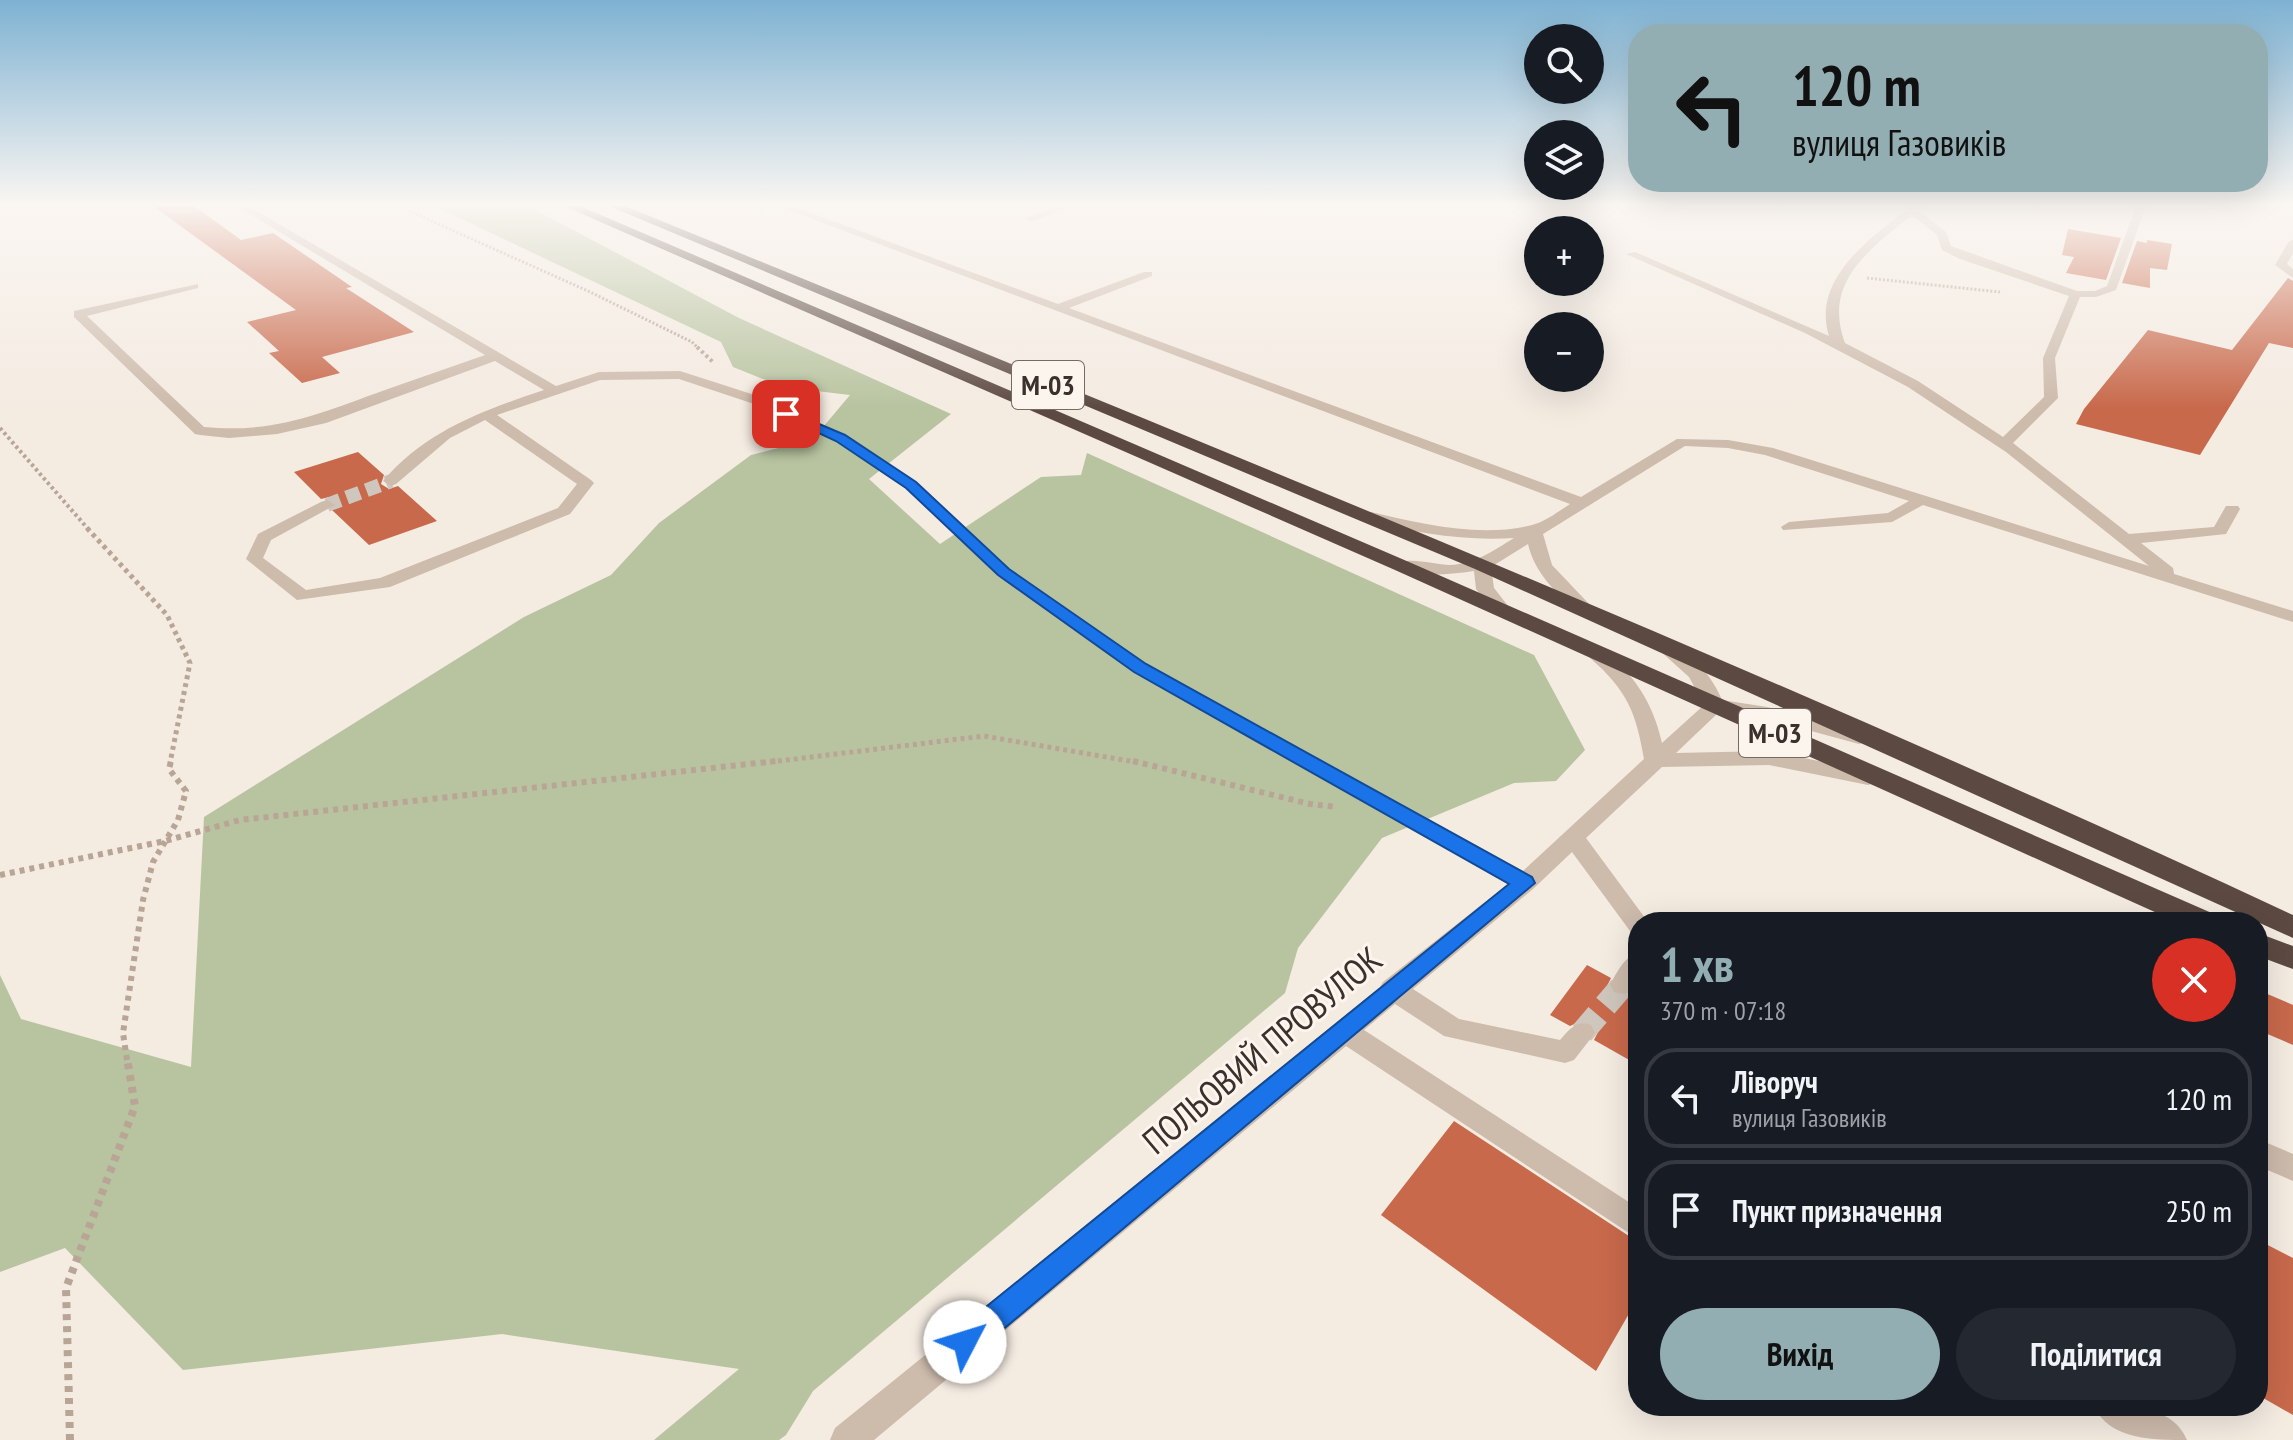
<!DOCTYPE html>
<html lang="uk">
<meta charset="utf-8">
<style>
body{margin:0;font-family:"PT Sans Narrow",sans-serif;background:#242831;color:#f1f3f6;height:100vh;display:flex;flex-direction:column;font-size:30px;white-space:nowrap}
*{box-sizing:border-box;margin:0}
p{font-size:26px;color:#9ea1a6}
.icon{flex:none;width:44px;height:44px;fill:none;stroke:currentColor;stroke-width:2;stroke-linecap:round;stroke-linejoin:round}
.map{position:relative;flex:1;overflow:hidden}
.side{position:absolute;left:1628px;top:912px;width:640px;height:504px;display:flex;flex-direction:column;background:#171b24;border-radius:32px;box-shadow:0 8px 32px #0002}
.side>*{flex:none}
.hud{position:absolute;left:1628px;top:24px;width:640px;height:168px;border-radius:32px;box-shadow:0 8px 32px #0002;background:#92aeb2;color:#111;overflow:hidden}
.buttons{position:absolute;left:1524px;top:24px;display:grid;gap:16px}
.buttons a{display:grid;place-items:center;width:80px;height:80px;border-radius:50%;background:#171b24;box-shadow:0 8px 32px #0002;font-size:40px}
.pin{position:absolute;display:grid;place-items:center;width:68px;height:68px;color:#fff;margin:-34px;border-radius:16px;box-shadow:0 4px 12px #0006}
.me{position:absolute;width:88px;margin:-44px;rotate:50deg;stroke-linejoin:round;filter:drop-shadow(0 0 6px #0008)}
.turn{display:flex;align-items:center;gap:28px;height:168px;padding:0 32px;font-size:36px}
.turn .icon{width:104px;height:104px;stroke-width:2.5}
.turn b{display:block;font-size:56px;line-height:68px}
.round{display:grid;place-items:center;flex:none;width:84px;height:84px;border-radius:42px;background:#242831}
.head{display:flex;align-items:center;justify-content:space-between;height:136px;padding:0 32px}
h1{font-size:48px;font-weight:700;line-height:60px;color:#92aeb2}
.button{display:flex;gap:16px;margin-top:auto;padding:16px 32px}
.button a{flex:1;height:92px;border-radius:48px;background:#92aeb2;color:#111;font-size:32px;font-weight:700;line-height:92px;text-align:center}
.button a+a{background:#242831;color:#f1f3f6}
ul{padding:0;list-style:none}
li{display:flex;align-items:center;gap:24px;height:100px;margin:0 16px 12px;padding:0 16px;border:4px solid #363941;border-radius:32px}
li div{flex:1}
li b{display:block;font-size:30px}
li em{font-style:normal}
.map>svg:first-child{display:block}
</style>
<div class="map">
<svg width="2293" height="1440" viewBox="0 0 2293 1440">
<rect width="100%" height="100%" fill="#f4ebe1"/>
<path fill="#b8c4a0" d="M434,206H528L739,318L951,414L869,479L940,544L1041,477L1081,475L1087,453L1534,655L1585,750L1556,781L1514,783L1382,838L1298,948L1285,993L813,1391L786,1435L779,1440H654L739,1369L502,1334L183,1370L65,1248L0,1272V975L21,1019L191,1067L204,817L524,617L611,575L659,523L751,455L813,439L850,395L783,387L733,367L721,342Z"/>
<path fill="#c8694b" d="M153,206H194L241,240L273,233L352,287L346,288L414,332L322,357L340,373L302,383L269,353L279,351L247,322L296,310Z
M2068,229L2121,238L2106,280L2066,273L2074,257L2062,255Z
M2147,240L2172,244L2167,270L2150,268V288L2122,283L2137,241L2147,243Z
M2288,278L2293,281V348L2269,343L2200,455L2076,424L2084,409L2148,330L2232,350Z
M358,452L384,475L381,484L389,489L398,486L437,521L369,545L332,510L338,506L337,502L329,497L321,499L294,472Z
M1587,965L1611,978L1607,986L1613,995L1623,997L1635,991L1638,993V1065L1594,1040L1598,1032L1592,1022L1581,1021L1570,1026L1550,1015Z
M2258,990L2293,1005V1045L2258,1030Z
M1454,1121L1638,1242V1298L1596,1371L1381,1215Z
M2258,1240L2293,1258V1415L2258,1395Z"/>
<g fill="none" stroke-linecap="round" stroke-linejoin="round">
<path stroke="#cfc6bd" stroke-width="14" stroke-dasharray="14 7" stroke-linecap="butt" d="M327,505L391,481"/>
<path stroke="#cfc6bd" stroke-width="24" stroke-dasharray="24 12" stroke-linecap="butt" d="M1582,1033L1623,985"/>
<path stroke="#b9a596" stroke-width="3" stroke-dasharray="2 2" stroke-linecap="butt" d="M398,206L588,291L692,342L699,349
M750,206L765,211
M1867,278L2000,292"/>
<path stroke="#b9a596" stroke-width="4" stroke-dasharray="3 3" stroke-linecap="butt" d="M697,347L714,363
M0,428L89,530"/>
<path stroke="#b9a596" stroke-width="5" stroke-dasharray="4 4" stroke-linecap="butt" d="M87,528L167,615L190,663L170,763
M762,763L984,736L1141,763"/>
<path stroke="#b9a596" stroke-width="6" stroke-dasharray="5 5" stroke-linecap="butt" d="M1133,761L1310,804L1337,807
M0,875L165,841L240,820L776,761
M127,1060L123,1033L143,900L153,862L178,820L186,791L169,769L171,761"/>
<path stroke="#b9a596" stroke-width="8" stroke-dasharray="6 6" stroke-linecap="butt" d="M70,1440L66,1288L135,1106L127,1058"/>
<path fill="#cdbbac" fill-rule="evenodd" d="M236,206H248L556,386L599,372L680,371L764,398L846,435L916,482L1009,568L1147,664L1523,871L1644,759C1636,712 1627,690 1590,658L1588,654L1590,650H1604C1635,676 1653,703 1662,743L1704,705L1689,677L1658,649L1667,643C1691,649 1713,678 1722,700L1767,707L1866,732L1869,737L1866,742L1859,744L1767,719L1719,712L1676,753L1769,751L1868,771L1875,773L1879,778L1875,783L1868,785L1769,765L1662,767L1586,838L1648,922H1638V934L1630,931L1572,852L1533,889L1413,989L1459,1019L1560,1040C1570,1029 1576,1020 1591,1025L1595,1033L1574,1060L1565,1063L1444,1036L1395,1004L1364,1030L1638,1208V1239L1346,1046L874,1440H830L835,1428L1380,987L1383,982L1508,884L1133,672L997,576L906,488L836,441L754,404L679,379L600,380L497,415L591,480L594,483L570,514L390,587L297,600L246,559L258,534L321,502L327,500L335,505L271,540L263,558L306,590L380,578L558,508L577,484L485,420L450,438L396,484L391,486L383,481C425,431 484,410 544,390L495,361L326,423L277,434L229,438L200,435L195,434L74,317V311L198,284V288L87,316L204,427C275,434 321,413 385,390C418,378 452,367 485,355Z
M778,206H792L1058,304L1144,272H1152V276L1069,308L1581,497L1677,439L1728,440L1773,448L2149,566L2006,452L1908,387L1805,333L1626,254L1635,252L1829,336C1811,278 1872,237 1911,206H1922L1918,210L1946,232L1951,246L2077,291H2095L2107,286L2136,206H2146L2116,290L2096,297H2080L2055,358L2058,398L2013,443L2129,534L2214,527L2226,506H2238L2240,509L2226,534L2141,543L2173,568L2174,574L2293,611V622L1923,505L1892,522L1783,530L1781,527L1789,522L1888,513L1909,501L1765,455L1728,448L1685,446L1543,534L1552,565L1590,605L1593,609L1590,613H1578C1556,592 1535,574 1528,544L1491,567L1494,588L1512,611L1509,615H1497L1476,589L1474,571C1455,574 1408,579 1394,566C1406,555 1433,565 1450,565C1475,564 1493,551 1514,538C1463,541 1415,533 1365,520L1363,517L1371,512C1422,524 1480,538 1532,525C1545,522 1559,511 1570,504ZM1912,215L1937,235L1942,250L1960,259L2069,296L2043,358L2044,397L2003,437L1918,381L1845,343C1822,282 1870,249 1912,215Z
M1058,206H1073L1033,221L1024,219Z
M2293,240V253L2287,264L2293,269V278L2275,265L2289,241Z
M1638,952C1638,971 1641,1001 1614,992L1610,985C1617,972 1624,957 1638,952Z
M2258,1139L2293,1154V1181L2258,1166Z
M2094,1406C2127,1406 2172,1404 2187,1440C2154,1440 2109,1440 2094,1406Z"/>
<path fill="#5c4a42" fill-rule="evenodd" d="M564,206H580L1409,562L2214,914L2218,922H2177L1395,570Z
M609,206H625C1184,435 1745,660 2293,915V938L1475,569Z
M2258,933L2293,946V969L2258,956Z"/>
</g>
<linearGradient id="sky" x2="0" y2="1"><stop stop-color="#7eb2d2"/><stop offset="0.5" stop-color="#faf6f2"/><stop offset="1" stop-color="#faf6f2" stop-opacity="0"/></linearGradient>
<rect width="2293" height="408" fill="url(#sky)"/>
<path fill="#1a73e8" stroke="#114b97" stroke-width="2" d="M786,410L845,435L916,482L1009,569L1146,664L1532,877L1535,883L975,1353L965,1357L955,1353L950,1342L955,1332L1509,884L1134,672L998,575L906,488L836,441L782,416L780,414Z"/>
<g text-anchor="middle" stroke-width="6" stroke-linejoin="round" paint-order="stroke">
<g fill="#fbf5ee" stroke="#756b66" stroke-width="2">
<rect x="1012" y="361" width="72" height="48" rx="6"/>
<rect x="1739" y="709" width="72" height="48" rx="6"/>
</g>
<g font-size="28" font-weight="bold" fill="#3b302b">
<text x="1048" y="395">М-03</text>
<text x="1775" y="743">М-03</text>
</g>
<g font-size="36" fill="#3b302b" stroke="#fbf5ee">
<text transform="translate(1262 1050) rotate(-40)" y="13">ПОЛЬОВИЙ ПРОВУЛОК</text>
</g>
</g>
</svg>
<div class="buttons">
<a><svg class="icon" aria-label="search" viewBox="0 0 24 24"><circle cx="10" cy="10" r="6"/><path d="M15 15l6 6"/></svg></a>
<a><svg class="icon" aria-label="layers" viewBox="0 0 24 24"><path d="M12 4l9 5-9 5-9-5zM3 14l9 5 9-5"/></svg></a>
<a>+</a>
<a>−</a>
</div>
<div class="pin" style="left:786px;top:414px;background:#d93025"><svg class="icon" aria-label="arrive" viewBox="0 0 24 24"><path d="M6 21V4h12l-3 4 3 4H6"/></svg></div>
<svg class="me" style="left:965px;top:1342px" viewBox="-20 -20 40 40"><circle r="19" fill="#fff"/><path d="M0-13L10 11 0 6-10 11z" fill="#1a73e8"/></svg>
<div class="hud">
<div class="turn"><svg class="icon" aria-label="left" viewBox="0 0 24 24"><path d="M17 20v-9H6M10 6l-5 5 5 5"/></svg><div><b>120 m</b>вулиця Газовиків</div></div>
</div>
<section class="side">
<div class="head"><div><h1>1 хв</h1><p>370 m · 07:18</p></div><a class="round" style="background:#d93025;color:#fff"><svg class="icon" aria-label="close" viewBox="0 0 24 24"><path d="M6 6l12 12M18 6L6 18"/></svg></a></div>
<ul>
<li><svg class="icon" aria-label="left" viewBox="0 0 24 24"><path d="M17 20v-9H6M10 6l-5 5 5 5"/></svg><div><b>Ліворуч</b><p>вулиця Газовиків</p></div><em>120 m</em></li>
<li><svg class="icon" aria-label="arrive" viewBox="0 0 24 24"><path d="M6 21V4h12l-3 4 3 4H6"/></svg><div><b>Пункт призначення</b></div><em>250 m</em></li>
</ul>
<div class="button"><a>Вихід</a><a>Поділитися</a></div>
</section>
</div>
